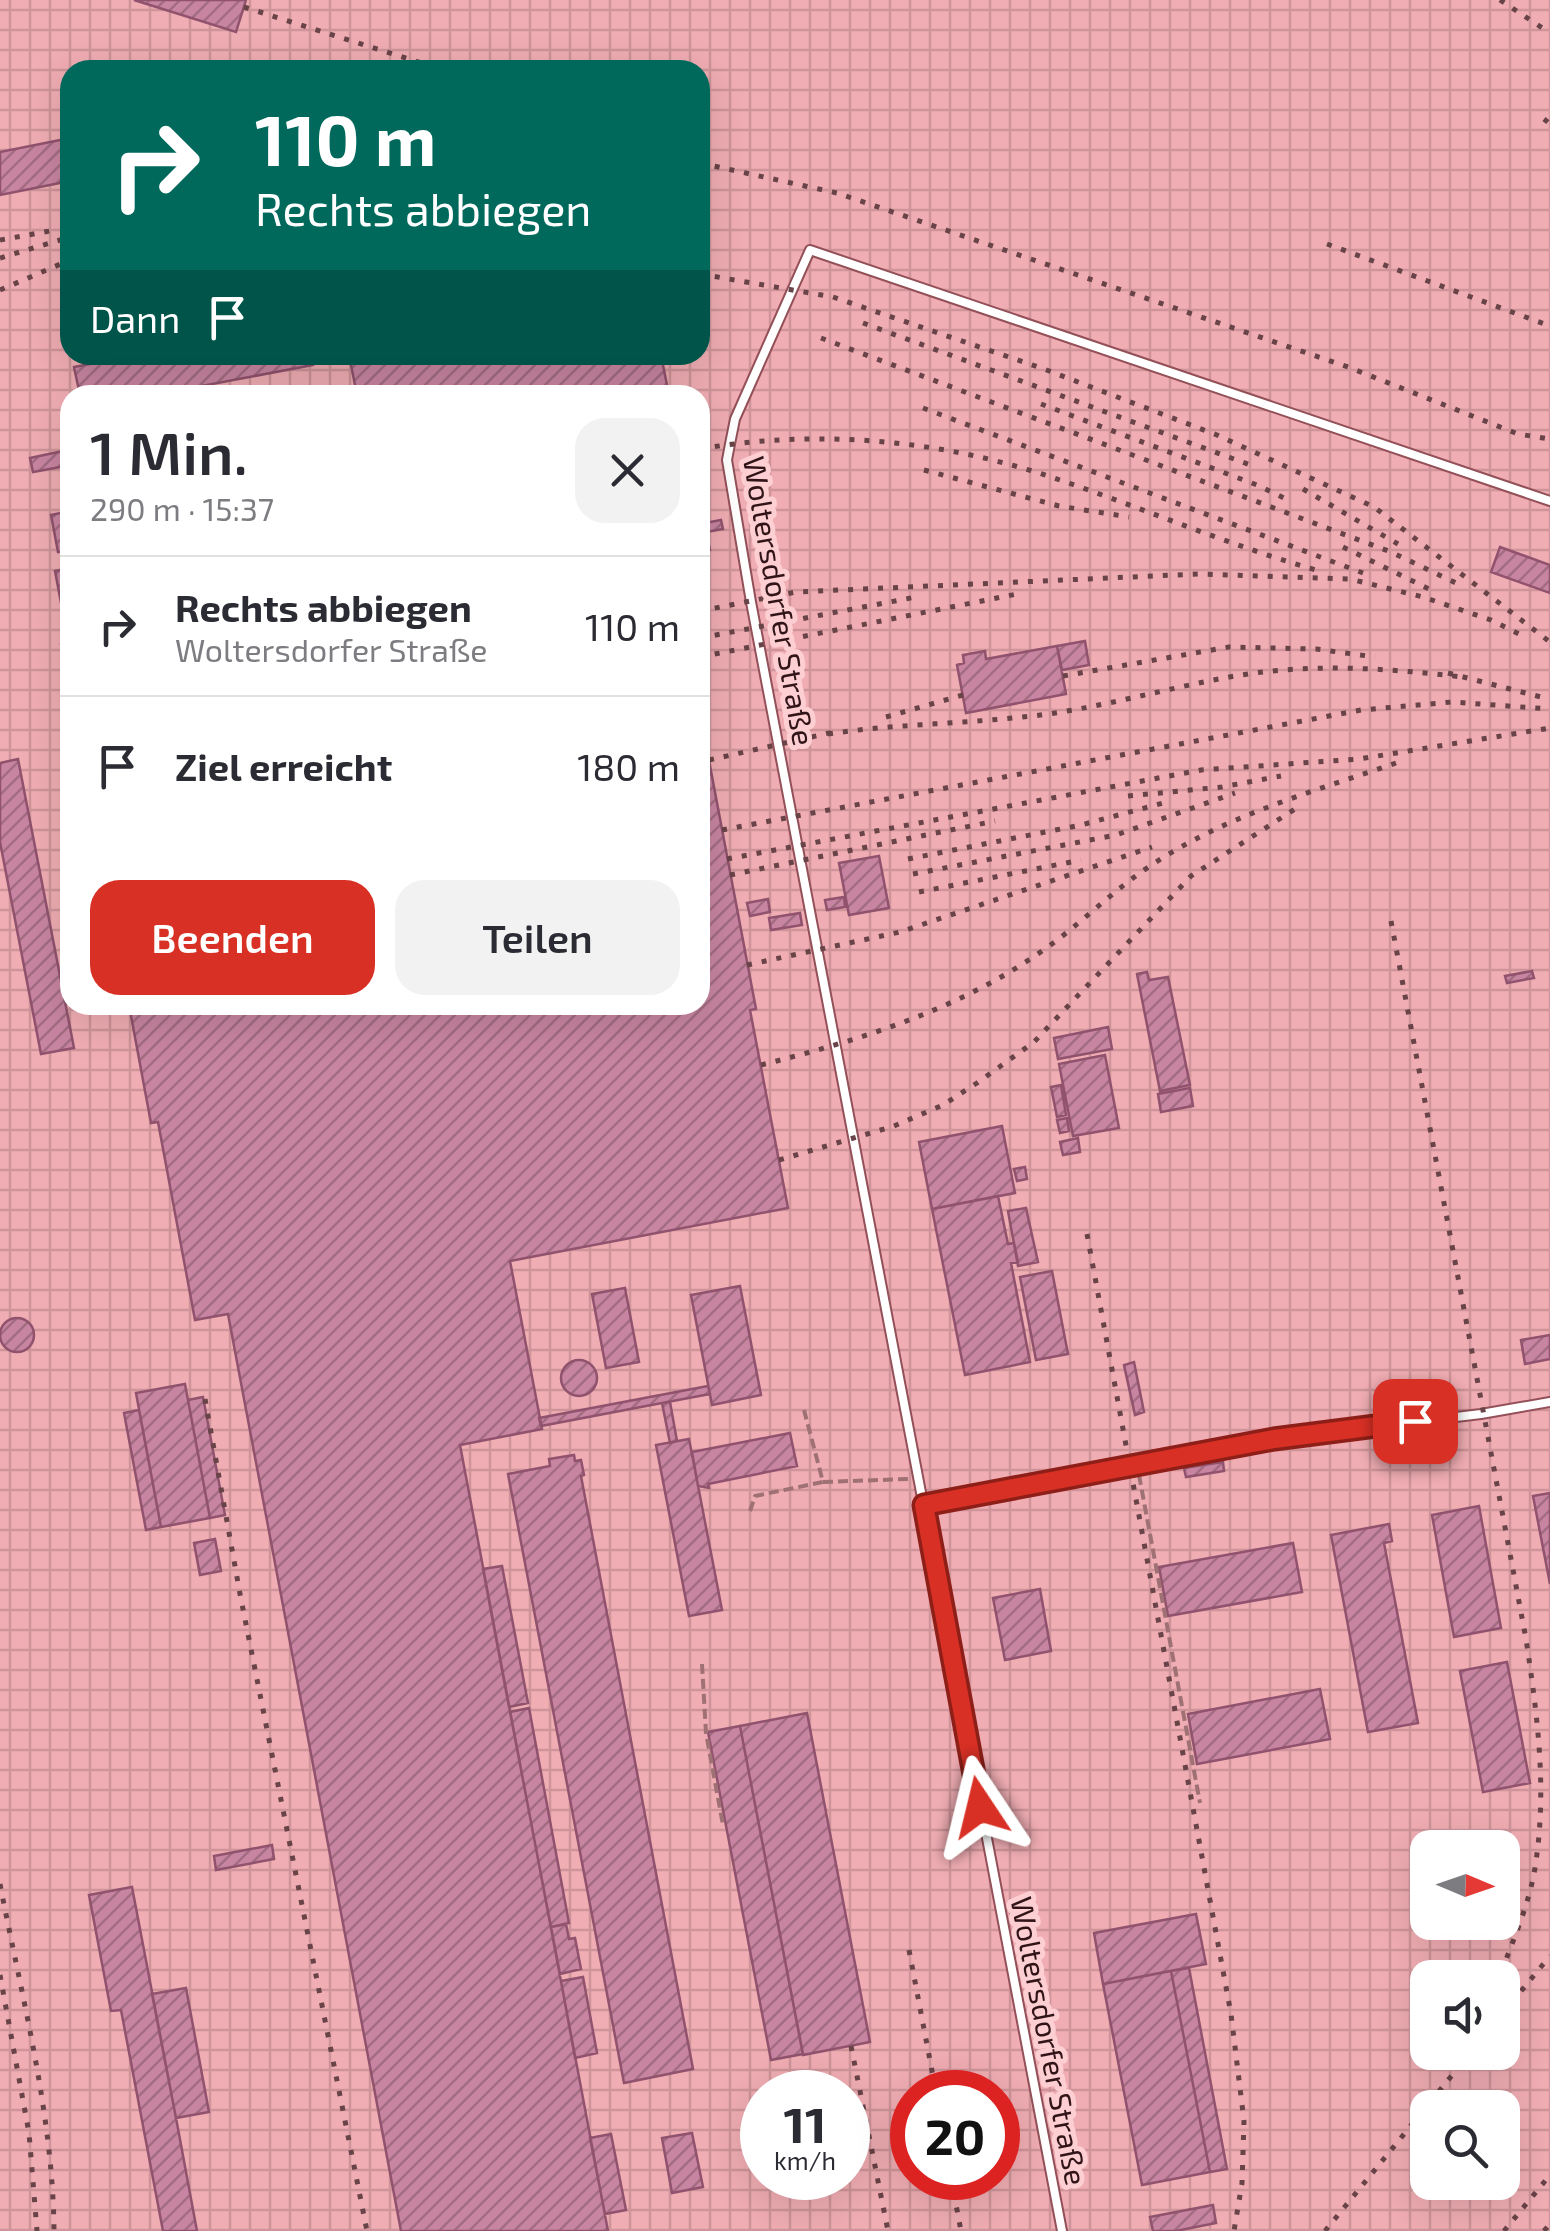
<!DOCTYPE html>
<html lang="de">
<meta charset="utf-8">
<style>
body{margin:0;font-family:"Exo 2",sans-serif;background:#f2f2f3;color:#2b2b33;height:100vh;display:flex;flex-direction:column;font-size:38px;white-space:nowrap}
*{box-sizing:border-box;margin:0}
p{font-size:32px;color:#7c7c81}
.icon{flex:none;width:55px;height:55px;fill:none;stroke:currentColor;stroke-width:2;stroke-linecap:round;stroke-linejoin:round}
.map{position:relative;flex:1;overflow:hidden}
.panel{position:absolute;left:60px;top:385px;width:650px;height:630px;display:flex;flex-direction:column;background:#fff;border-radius:30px;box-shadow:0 10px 40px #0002}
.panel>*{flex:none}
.top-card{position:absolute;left:60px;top:60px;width:650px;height:305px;border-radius:30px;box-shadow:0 10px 40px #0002;background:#00695c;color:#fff;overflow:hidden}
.needle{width:65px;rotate:92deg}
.buttons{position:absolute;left:1410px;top:1830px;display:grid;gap:20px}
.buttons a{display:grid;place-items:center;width:110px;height:110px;border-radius:20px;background:#fff;box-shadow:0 10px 40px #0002;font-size:50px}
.speed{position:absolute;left:740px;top:2070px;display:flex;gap:20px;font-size:50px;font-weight:700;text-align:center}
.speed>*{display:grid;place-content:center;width:130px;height:130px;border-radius:50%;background:#fff;box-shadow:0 10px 40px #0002;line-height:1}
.speed small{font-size:25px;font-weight:400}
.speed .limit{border:15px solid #d22;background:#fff;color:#111}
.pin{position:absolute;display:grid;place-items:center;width:85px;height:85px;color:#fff;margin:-42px;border-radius:20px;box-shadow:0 5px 15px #0006}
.me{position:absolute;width:110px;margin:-55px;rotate:350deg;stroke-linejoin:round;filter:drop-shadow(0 0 8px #0008)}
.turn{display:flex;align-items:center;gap:35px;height:210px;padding:0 30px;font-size:45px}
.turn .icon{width:130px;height:130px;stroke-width:2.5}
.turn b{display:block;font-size:70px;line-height:85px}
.then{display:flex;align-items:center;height:95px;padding:0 30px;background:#0003;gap:20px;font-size:38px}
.round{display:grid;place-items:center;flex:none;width:105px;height:105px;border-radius:30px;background:#f2f2f3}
.overview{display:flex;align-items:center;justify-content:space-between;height:170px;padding:0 30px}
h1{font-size:60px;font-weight:600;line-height:75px}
.action{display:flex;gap:20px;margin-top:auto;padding:20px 30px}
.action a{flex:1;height:115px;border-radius:30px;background:#d93025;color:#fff;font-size:40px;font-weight:600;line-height:115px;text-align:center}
.action a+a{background:#f2f2f3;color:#2b2b33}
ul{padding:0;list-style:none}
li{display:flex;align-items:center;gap:30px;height:140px;padding:0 30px;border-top:2px solid #e1e1e2}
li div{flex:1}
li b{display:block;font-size:38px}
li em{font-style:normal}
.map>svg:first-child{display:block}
</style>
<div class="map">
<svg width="1550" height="2231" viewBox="0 0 1550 2231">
<defs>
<pattern id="industrial-grid" width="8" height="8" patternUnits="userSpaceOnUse" patternTransform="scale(2.5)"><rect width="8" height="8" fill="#f0adb3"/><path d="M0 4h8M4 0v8" fill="none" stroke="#ce9499"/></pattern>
<pattern id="building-hatch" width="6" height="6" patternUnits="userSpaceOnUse" patternTransform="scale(2.5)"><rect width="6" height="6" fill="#c885a1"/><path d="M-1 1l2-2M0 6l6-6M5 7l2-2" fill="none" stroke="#a36c82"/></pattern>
</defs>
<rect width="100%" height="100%" fill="#fbbdc2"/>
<path fill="url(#industrial-grid)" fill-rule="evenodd" d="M0,0H1550V2231H0ZM70,70H700V355H70ZM70,395H700V1005H70ZM1428,1848H1502V1922H1428ZM1428,1978H1502V2052H1428ZM762,2092H848V2178H762ZM912,2092H998V2178H912ZM1428,2108H1502V2182H1428Z"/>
<path fill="url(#building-hatch)" stroke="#90526d" stroke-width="2.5" d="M134,0H246L236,32Z
M70,138V181L0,195V152Z
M138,355H311L313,365L154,395H80L74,367Z
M349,355H661L669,395H357Z
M63,451L66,466L33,472L30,458Z
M701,504L710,550L700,552V505Z
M70,511V550L58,552L51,515Z
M721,520L723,529L706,532L705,523Z
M1500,547L1550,565V593L1491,572Z
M70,568V606L62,608L55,571Z
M1085,641L1089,665L1062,670L1057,646Z
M70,642V661L65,662L61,644Z
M1057,646L1066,694L966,713L957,665L964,663L963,655L985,651L986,659Z
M700,713L756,1009L750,1010L788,1208L510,1261L542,1429L460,1445L608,2231H401L228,1314L195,1320L158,1122L151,1123L129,1005H700Z
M18,759L74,1048L41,1054L0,842V763Z
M879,856L889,908L849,915L839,863Z
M844,897L845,907L827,910L825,900Z
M768,899L770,912L750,916L747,903Z
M800,913L802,925L771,930L769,918Z
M1532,971L1534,978L1507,983L1505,976Z
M1147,972L1149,980L1168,977L1190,1085L1160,1091L1137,974Z
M1108,1027L1112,1049L1058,1059L1054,1038Z
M1105,1055L1119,1128L1073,1136L1059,1064Z
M1061,1085L1066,1115L1057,1117L1051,1087Z
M1190,1088L1193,1106L1161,1112L1158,1094Z
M1067,1118L1069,1131L1060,1133L1057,1120Z
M1002,1126L1015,1193L932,1209L919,1142Z
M1078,1138L1080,1152L1063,1155L1060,1142Z
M1025,1167L1027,1179L1017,1181L1014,1169Z
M998,1196L1008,1244L1014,1243L1018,1262L1011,1263L1030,1362L965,1375L932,1209Z
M1026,1208L1038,1262L1018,1266L1008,1211Z
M1052,1271L1068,1354L1036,1360L1020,1277Z
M740,1286L761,1395L712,1405L691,1295Z
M625,1288L639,1362L606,1368L592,1294Z
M0 1335a17 17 0 1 1 34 0a17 17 0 1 1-34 0Z
M1550,1335V1359L1525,1364L1521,1340Z
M561 1378a18 18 0 1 1 36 0a18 18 0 1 1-36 0Z
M1134,1362L1144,1412L1135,1415L1124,1365Z
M185,1384L210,1518L161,1527L136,1393Z
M708,1386L710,1394L662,1403L541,1426L539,1418Z
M203,1397L225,1515L210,1518L188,1400Z
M670,1402L677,1441L670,1443L662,1403Z
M139,1410L161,1527L146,1530L124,1413Z
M790,1433L797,1466L708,1484L709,1488L698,1486L692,1452Z
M689,1439L722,1610L689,1616L656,1445Z
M574,1455L575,1461L581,1460L584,1475L581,1476L693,2069L624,2083L508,1474L550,1466L549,1459Z
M1223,1462L1224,1471L1186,1477L1184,1468Z
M1550,1493V1584L1533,1496Z
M1479,1506L1501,1628L1454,1637L1432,1515Z
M1389,1524L1392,1541L1384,1543L1418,1723L1368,1732L1331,1535Z
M215,1539L221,1571L200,1575L194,1543Z
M1293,1543L1302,1592L1168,1616L1159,1567Z
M502,1566L528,1703L509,1707L483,1569Z
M1040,1589L1051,1651L1005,1660L993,1598Z
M1507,1662L1530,1783L1483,1792L1460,1671Z
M1320,1689L1330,1739L1197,1764L1188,1714Z
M529,1708L569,1923L551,1927L510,1712Z
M807,1713L870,2042L803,2055L740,1726Z
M740,1726L803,2054L771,2060L708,1732Z
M272,1845L274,1859L216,1870L214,1856Z
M132,1887L176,2118L197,2231H163L121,2010L111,2011L89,1895Z
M1196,1914L1206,1964L1103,1984L1094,1933Z
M566,1924L569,1939L575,1938L581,1969L560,1974L551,1927Z
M1189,1968L1227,2169L1210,2172L1171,1971Z
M1171,1971L1210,2172L1142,2185L1103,1984Z
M583,1977L597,2053L575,2058L561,1981Z
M186,1988L209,2112L176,2118L152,1994Z
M692,2133L703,2187L672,2193L662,2138Z
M611,2134L626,2210L605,2214L590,2138Z
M1213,2205L1216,2223L1176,2231H1153L1150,2217Z"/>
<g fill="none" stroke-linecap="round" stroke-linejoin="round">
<defs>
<path id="service" d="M924,1505L1274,1439L1481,1414L1550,1402
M1062,2231L751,602L727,460L730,444L735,419L810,250L1550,501"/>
</defs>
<use href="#service" stroke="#935058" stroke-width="12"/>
<path stroke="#9f7175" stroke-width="4" stroke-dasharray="10 5" stroke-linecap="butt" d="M1139,1475L1200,1803
M823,1482L908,1479
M750,1511L755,1496L823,1482L804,1410
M702,1664L706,1733L723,1825"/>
<use href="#service" stroke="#fff" stroke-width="8"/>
<path stroke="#684347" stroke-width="5" stroke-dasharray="5 10" stroke-linecap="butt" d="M1500,0L1550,33
M244,7L444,70
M1544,119L1550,124
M700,163L837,193L1348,367L1518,434L1550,439
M0,240L50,231
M1327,244L1550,326
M0,258L70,237
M700,274L833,297L1044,369L1217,435L1374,507L1550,642
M0,290L70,260
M863,323L1253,466
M821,338L1391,552L1456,583
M1041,404L1257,485L1284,498
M923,408L1363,573
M700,449C815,429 936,439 1048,476C1138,506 1225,544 1316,570
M924,470L1059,506L1129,517
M1303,489L1398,544
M1343,547L1429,589
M700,611L796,592L1198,574L1350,579L1423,597L1491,620L1527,638
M700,638L916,597
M700,657L1022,593
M1448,673L1545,698
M1063,676L1229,647L1316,649L1375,657
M886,717L963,695
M828,734C901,723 975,724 1048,714C1111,705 1172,687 1235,676C1311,663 1386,668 1462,677
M709,760L838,731
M1128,796L1222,787L1281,776
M722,830L1361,710L1452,702L1550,709
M727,859L1201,770L1359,759L1550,728
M908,859L1081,825L1167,802
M913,874L1116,835L1235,793
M730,875L995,821
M919,892L1081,860
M1391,921L1526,1639C1537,1713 1547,1786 1536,1861C1531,1901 1513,1940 1499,1978
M747,965L900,932L1152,847
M761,1065C860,1040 958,1010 1042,951C1080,925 1112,891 1150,866C1224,816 1312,792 1396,763
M779,1160L894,1126L943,1105L977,1083L1034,1042L1191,876L1295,809
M1087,1234L1231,2014L1244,2121L1242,2183L1234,2231
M205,1399L240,1594L367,2231
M0,1884C22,1998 53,2115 54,2231
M909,1950L936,2092
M0,1975L29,2133L37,2231
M1502,2014L1550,1956
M851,2046L888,2231
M951,2178L961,2231
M1325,2231L1471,2052
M1504,2231L1550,2175
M1544,2231L1550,2224"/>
</g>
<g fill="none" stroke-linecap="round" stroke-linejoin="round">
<defs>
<path id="route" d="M980,1807L924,1505L1274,1439L1415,1421"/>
</defs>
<use href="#route" stroke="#8d1f18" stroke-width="25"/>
<use href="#route" stroke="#d93025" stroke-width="18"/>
</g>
<g text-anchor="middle" stroke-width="10" stroke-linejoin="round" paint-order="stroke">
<g font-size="30" fill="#301418" stroke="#fecfd2">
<text transform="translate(778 601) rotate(80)" y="10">Woltersdorfer Straße</text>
<text transform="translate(1048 2041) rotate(79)" y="10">Woltersdorfer Straße</text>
</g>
</g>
</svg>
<div class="buttons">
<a><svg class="needle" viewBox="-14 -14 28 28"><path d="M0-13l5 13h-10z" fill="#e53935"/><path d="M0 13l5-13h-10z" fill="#7c7c81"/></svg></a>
<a><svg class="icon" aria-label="sound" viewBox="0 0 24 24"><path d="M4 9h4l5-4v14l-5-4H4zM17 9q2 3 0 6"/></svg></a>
<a><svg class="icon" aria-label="search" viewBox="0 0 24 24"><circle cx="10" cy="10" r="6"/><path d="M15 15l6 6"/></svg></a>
</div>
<div class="speed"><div>11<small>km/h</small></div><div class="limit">20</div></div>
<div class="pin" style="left:1415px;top:1421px;background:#d93025"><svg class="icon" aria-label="arrive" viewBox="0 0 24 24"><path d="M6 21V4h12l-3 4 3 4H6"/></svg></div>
<svg class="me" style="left:980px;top:1807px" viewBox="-20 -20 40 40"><path d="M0-17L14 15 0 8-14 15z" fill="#d93025" stroke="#fff" stroke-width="4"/></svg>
<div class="top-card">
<div class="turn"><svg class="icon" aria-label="right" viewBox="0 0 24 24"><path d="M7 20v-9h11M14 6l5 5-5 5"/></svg><div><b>110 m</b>Rechts abbiegen</div></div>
<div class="then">Dann<svg class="icon" aria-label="arrive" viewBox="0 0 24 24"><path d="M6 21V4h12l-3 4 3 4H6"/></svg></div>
</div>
<section class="panel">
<div class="overview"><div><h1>1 Min.</h1><p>290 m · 15:37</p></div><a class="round"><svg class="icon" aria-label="close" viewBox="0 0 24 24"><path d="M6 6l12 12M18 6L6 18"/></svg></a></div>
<ul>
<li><svg class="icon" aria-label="right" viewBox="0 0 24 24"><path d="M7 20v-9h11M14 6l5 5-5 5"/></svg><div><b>Rechts abbiegen</b><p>Woltersdorfer Straße</p></div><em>110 m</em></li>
<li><svg class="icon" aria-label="arrive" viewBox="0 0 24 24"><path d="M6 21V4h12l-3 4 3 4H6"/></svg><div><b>Ziel erreicht</b></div><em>180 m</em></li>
</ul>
<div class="action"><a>Beenden</a><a>Teilen</a></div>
</section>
</div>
